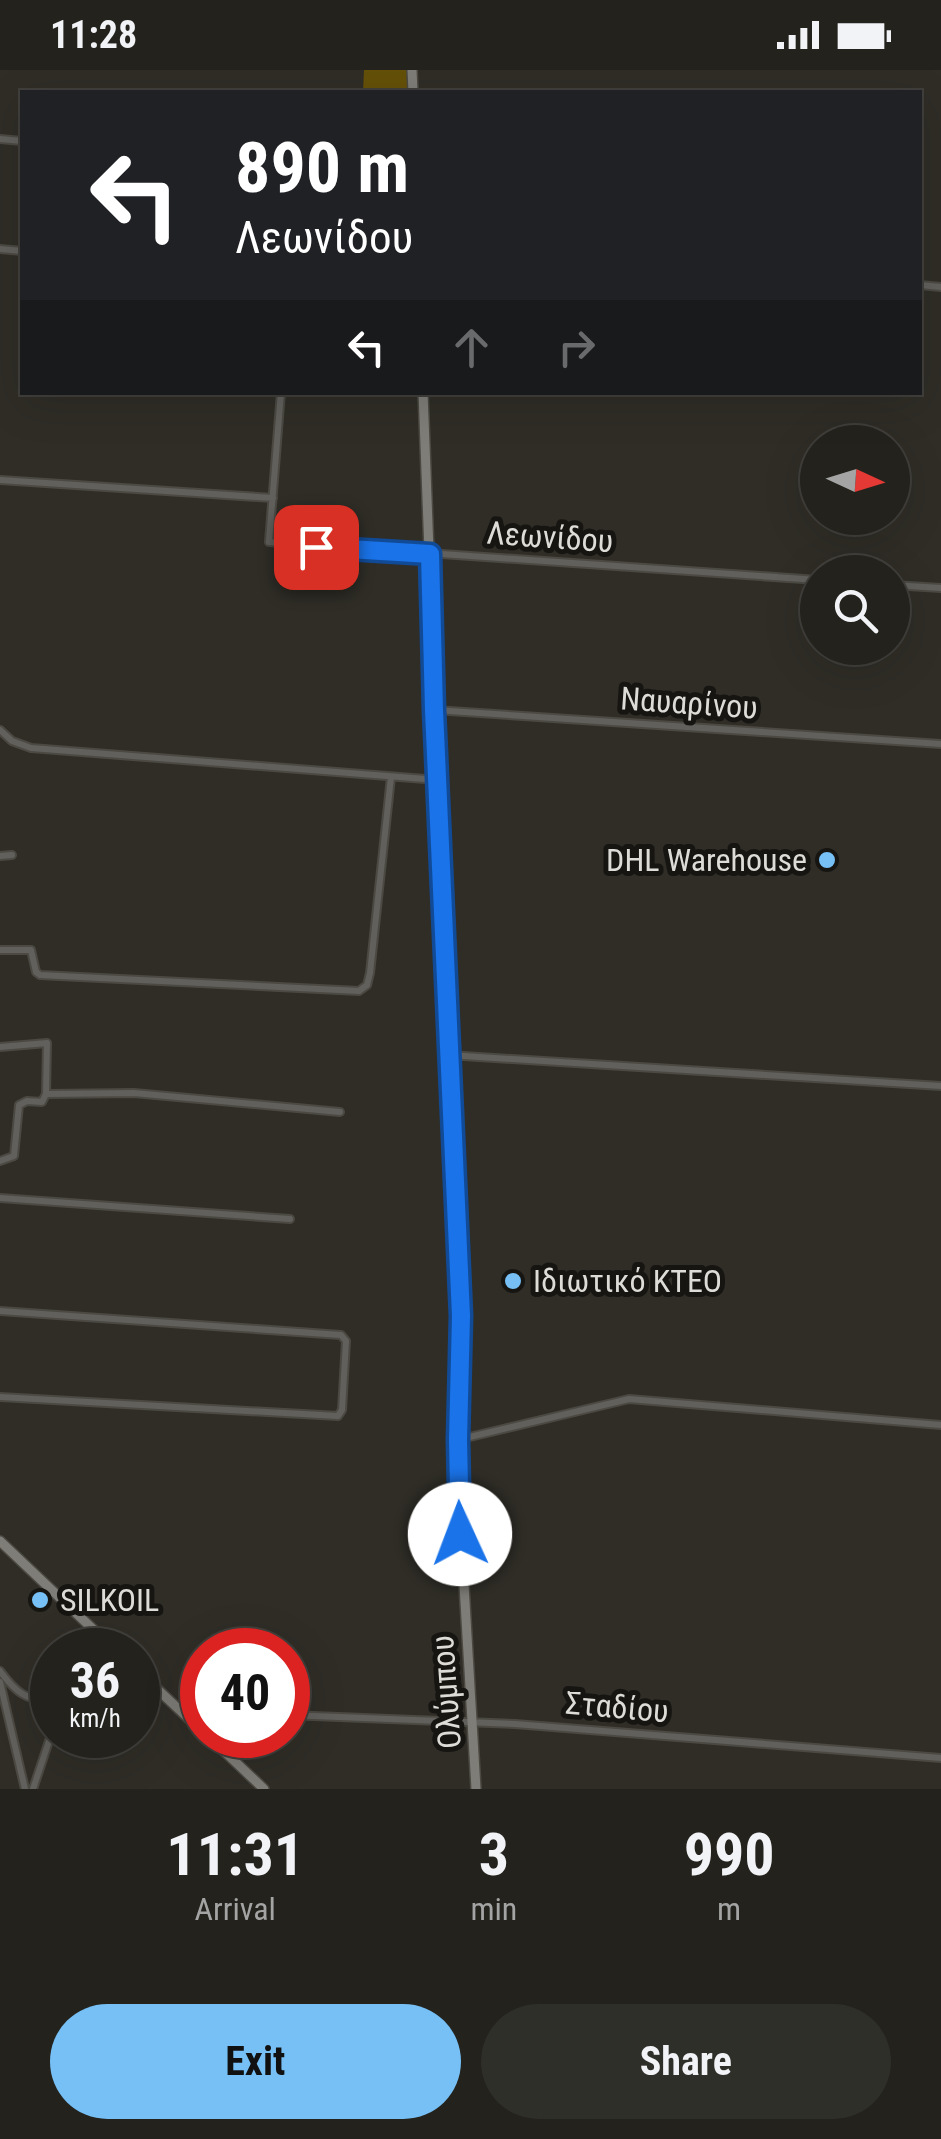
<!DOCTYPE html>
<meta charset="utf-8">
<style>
body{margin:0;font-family:"Roboto Condensed",sans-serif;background:#2f2f29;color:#f1f3f6;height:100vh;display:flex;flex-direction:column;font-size:38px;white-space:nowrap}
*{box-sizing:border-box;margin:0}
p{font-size:32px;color:#a3a4a3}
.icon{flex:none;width:55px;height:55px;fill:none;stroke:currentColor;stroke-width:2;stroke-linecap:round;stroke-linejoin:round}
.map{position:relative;height:1719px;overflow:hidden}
.details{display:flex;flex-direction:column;background:#23221c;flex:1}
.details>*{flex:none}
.banner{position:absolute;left:20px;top:20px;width:902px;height:305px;border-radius:0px;box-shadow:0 10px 40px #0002,0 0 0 2px #403f3b;background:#202124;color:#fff;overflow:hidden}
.needle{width:65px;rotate:94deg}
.buttons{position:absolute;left:800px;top:355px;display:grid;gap:20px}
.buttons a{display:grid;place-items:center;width:110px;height:110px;border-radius:50%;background:#23221c;box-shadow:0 10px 40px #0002,0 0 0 2px #403f3b;font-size:50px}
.speed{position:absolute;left:30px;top:1558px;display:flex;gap:20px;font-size:50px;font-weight:700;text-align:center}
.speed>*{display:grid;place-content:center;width:130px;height:130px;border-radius:50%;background:#23221c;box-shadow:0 10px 40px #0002,0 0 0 2px #403f3b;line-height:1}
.speed small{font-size:25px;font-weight:400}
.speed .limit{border:15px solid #d22;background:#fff;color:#111}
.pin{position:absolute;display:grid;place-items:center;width:85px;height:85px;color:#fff;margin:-42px;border-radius:20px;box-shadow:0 5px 15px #0006}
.me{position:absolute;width:110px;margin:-55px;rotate:358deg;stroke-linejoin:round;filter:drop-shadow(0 0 8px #0008)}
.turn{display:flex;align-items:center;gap:35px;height:210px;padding:0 50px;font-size:45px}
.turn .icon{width:130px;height:130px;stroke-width:2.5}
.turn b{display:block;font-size:70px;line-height:85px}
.lanes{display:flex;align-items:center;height:95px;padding:0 50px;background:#0003;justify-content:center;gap:50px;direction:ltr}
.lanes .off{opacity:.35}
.eta{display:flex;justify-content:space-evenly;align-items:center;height:170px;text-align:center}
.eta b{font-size:60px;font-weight:700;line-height:70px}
.cta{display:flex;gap:20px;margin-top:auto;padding:20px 50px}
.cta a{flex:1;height:115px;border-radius:60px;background:#76c0f6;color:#111;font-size:40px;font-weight:700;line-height:115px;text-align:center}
.cta a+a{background:#2f2f29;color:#f1f3f6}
.status{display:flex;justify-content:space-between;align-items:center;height:70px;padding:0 50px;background:#23221c;direction:ltr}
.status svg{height:28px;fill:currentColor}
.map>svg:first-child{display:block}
</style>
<div class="status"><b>11:28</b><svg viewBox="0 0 49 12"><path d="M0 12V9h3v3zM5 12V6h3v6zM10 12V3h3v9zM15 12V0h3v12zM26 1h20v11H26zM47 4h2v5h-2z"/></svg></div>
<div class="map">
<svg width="941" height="1719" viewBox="0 0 941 1719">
<rect width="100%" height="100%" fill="#2f2d26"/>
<path fill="#645008" d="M364,0H407V22H363Z"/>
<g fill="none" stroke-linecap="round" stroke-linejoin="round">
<defs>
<path id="street" d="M0,69L22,71
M0,179L22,181
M920,215L941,217
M281,322L269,472L818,510
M0,410L273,428
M892,515L941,518
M434,640L941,674
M0,660L12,671L31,678L438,710
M0,786L12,785
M0,880H31L36,902L40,905L359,921L367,915L370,903L391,707
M0,977L47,973L46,1024
M448,985L941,1016
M0,1091L14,1086L19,1035L27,1031L42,1032L46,1024L134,1023L340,1042
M0,1128L290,1149
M0,1241L341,1265L346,1271L342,1340L338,1346L0,1327
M457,1370L629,1329L941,1355
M0,1601C14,1620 27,1633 52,1629
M0,1612L25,1719
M184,1642H202
M288,1645L515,1654L941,1688
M33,1719L52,1662"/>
<path id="secondary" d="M412,0L413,22
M423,322L448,985L459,1182L457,1370L461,1464L476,1719
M0,1471L115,1580
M138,1601L202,1661
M207,1665L264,1719"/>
</defs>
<use href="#street" stroke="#4b4942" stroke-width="10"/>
<use href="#secondary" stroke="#4b4942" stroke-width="12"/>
<use href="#street" stroke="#61605d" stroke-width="6"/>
<use href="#secondary" stroke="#7f7d77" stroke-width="9"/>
</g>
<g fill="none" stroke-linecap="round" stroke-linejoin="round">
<defs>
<path id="route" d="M316,477L430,484L434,640L461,1246L458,1370L460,1464"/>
</defs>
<use href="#route" stroke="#114b97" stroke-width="25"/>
<use href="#route" stroke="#1a73e8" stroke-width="18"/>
</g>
<g fill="#76c0f6" stroke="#161512" stroke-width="4">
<circle cx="827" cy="790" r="10"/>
<circle cx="513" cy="1211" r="10"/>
<circle cx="40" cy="1530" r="10"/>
</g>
<g text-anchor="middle" stroke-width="10" stroke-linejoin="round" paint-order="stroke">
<g font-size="32" fill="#dddcd7" stroke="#161512">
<text transform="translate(550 467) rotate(4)" y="11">Λεωνίδου</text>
<text transform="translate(689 633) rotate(4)" y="11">Ναυαρίνου</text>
<text transform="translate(446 1622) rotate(-94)" y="11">Ολύμπου</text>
<text transform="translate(617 1637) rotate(5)" y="11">Σταδίου</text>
</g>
<g font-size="32" fill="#dddcd7" stroke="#161512" text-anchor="start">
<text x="807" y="801" text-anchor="end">DHL Warehouse</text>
<text x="533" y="1222">Ιδιωτικό ΚΤΕΟ</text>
<text x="60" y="1541">SILKOIL</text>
</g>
</g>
</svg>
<div class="buttons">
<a><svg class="needle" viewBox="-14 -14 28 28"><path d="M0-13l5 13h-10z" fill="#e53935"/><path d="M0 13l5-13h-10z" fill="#a3a4a3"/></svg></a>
<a><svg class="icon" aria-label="search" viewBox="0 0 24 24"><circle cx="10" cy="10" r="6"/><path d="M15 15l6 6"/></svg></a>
</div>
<div class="speed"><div>36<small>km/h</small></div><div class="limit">40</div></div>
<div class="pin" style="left:316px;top:477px;background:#d93025"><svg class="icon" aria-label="arrive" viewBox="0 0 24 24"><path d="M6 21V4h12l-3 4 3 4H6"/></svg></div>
<svg class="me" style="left:460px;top:1464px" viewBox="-20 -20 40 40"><circle r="19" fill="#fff"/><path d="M0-13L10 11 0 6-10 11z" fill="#1a73e8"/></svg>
<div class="banner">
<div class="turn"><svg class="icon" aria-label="left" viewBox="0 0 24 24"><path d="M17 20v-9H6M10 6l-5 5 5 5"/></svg><div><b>890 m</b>Λεωνίδου</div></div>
<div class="lanes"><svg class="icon" aria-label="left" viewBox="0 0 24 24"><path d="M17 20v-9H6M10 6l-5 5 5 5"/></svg><svg class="icon off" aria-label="ahead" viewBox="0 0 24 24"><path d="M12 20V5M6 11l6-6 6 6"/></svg><svg class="icon off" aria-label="right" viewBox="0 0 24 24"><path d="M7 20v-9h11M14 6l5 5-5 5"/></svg></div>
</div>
</div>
<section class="details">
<div class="eta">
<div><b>11:31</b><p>Arrival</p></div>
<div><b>3</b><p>min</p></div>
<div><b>990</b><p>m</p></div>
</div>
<div class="cta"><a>Exit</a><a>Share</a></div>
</section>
